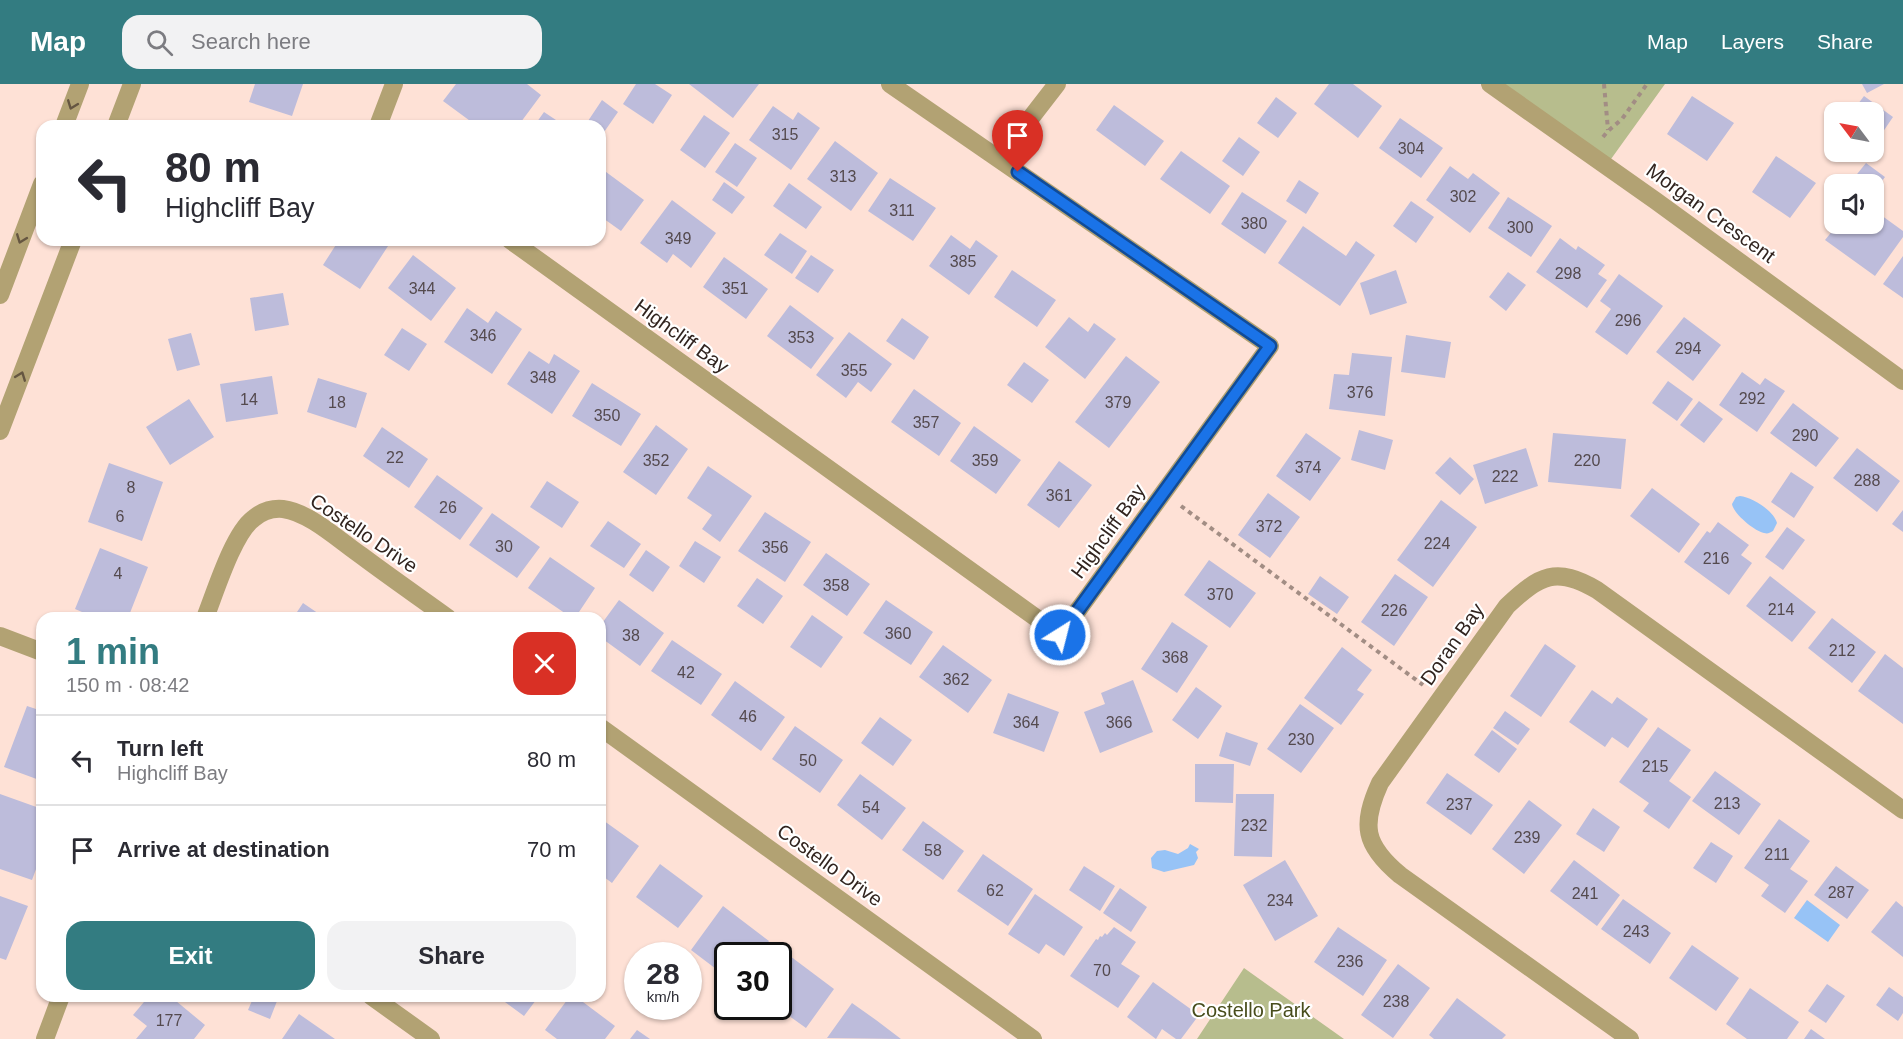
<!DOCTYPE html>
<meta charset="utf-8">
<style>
body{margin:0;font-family:Arial,sans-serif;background:#f2f2f3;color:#2b2b33;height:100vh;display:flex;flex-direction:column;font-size:22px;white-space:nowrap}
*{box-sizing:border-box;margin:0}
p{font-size:20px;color:#7c7c81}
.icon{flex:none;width:33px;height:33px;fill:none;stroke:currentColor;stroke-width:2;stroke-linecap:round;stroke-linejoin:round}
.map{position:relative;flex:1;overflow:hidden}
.sheet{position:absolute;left:36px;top:528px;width:570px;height:390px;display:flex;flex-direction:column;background:#fff;border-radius:18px;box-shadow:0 2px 4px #0004}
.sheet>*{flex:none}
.banner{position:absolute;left:36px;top:36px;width:570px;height:126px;border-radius:18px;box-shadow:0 2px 4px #0004;background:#fff;color:#2b2b33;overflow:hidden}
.needle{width:39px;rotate:302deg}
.fabs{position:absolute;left:1824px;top:18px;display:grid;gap:12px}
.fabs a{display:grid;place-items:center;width:60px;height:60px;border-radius:12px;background:#fff;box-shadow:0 2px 4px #0004;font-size:30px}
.speed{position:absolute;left:624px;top:858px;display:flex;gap:12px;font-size:30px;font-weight:700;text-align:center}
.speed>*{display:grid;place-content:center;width:78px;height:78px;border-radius:50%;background:#fff;box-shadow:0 2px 4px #0004;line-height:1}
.speed small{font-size:15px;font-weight:400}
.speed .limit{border:3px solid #111;border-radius:9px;background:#fff;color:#111}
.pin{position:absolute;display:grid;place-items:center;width:51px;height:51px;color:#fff;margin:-62px -26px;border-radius:50% 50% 50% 0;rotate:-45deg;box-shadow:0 0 6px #0007}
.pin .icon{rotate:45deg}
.me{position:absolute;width:66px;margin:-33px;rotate:36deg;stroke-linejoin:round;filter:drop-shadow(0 0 4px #0008)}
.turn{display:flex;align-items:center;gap:21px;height:126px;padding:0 30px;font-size:27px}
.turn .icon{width:78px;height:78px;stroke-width:2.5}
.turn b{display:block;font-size:42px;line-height:51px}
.round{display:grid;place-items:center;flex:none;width:63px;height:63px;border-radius:18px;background:#f2f2f3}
.headline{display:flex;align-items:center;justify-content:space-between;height:102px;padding:0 30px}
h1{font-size:36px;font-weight:700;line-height:45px;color:#337c81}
.primary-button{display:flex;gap:12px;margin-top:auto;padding:12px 30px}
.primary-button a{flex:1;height:69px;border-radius:18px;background:#337c81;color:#fff;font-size:24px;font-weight:700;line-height:69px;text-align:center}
.primary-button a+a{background:#f2f2f3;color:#2b2b33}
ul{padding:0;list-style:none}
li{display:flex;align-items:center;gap:18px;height:90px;padding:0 30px;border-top:2px solid #e1e1e2}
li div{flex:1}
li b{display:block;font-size:22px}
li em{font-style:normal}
header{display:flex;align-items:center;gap:36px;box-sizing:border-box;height:84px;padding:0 30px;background:#337c81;color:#fff}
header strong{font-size:28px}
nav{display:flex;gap:33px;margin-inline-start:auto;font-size:21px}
.search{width:420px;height:54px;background:#f2f2f3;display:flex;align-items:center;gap:15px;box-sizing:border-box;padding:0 21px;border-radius:18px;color:#7c7c81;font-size:22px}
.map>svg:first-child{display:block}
</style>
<header>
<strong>Map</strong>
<div class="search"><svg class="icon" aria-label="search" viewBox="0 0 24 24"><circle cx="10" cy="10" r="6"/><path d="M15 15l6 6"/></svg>Search here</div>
<nav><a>Map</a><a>Layers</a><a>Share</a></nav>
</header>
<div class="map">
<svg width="1903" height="955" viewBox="0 0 1903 955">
<rect width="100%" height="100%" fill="#fee1d6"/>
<path fill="#b7bd8d" d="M1490,0H1665L1606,82Z
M1244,884L1344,955H1197Z"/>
<path fill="#97c3f6" d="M1740,412C1752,413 1774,427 1777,439L1773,447C1769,449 1768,450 1764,449C1754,447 1733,429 1732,420L1736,413Z
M1190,760L1199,765L1196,768L1198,774L1194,781L1164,788L1152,784L1151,774L1157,767L1165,766L1178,770L1188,764Z
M1807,816L1840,841L1828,858L1794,834Z"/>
<path fill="#bdbcdb" d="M255,0H303L292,32L249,18Z
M456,0H527L541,11L518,42H477L443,17Z
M636,0H655L672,11L653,40L623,20Z
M689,0H759L733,34Z
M1329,0H1353L1382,22L1358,54L1314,20Z
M1862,0H1884L1867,9Z
M1692,12L1734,39L1707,77L1667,50Z
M1864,12L1893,33L1874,61V28H1852Z
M1276,13L1297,29L1278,54L1257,39Z
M602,16L618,28L602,51L600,49V42H589L586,40Z
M1114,21L1164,57L1145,82L1096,46Z
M773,22L793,36L798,28L820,44L791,86L749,56Z
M544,28L565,42H534Z
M704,31L730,49L705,84L680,66Z
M1400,34L1443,64L1421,94L1379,64Z
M1239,53L1260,68L1243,92L1222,77Z
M835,57L878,89L851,127L807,95Z
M735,59L757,74L737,103L715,88Z
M1181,67L1230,102L1210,130L1160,95Z
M1776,72L1816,99L1790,134L1752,108Z
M1866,79L1885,93L1874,108V100H1849Z
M1450,82L1468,95L1473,89L1500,109L1470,149L1426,116Z
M602,85L644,116L621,147L600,132V87Z
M890,94L936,124L913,157L868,127Z
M1299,96L1319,109L1306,130L1286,117Z
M724,98L745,113L732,130L712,116Z
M789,99L822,123L806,145L773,122Z
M1242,108L1287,137L1265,170L1221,140Z
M1508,113L1552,142L1531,173L1488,144Z
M672,116L716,149L691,184L673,170L667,179L640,159Z
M1411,117L1434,133L1416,159L1393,142Z
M1874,126L1903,147V153L1875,192L1825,156L1838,140H1874Z
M1303,142L1346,172L1356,157L1375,171L1340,222L1278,179Z
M780,149L807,167L792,190L764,171Z
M951,151L970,165L976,156L998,172L969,211L929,182Z
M1560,154L1576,166L1578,162L1605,181L1598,190L1607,196L1587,224L1536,188Z
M339,156H385L390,159L360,205L323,181Z
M413,171L456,204L431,237L388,204Z
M811,171L834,186L818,209L795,194Z
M1903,172V214L1883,200Z
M724,173L768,205L746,235L703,203Z
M1012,186L1056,216L1037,243L994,213Z
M1396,186L1407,219L1370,231L1360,199Z
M1508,188L1526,201L1506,227L1489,213Z
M1619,190L1663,222L1627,271L1595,248L1611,225L1600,217Z
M283,209L289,241L255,247L250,214Z
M790,221L834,254L811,285L767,252Z
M467,224L488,239L496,227L522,245L492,290L444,258Z
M1069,233L1088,248L1094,239L1116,255L1085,295L1045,263Z
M1684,233L1721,261L1693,297L1656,268Z
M902,234L929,253L914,276L886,257Z
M402,244L427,260L409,287L384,271Z
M849,248L892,280L871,308L858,298L846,314L816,291Z
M191,249L200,281L177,287L168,255Z
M1406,251L1451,258L1445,294L1401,288Z
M529,267L549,280L554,270L580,287L552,330L507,300Z
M1352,269L1392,273L1385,332L1329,325L1334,290L1349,291Z
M1126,272L1160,298L1109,364L1075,338Z
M1024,278L1049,296L1032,319L1007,301Z
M1742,288L1760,301L1765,294L1785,307L1757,348L1719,321Z
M272,292L278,330L226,338L220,300Z
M318,294L367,309L356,344L307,328Z
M1668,297L1693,315L1677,337L1652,319Z
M592,299L641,330L621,362L572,332Z
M914,305L961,339L939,372L891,338Z
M189,315L214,353L170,381L146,343Z
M1699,317L1723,335L1704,359L1680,341Z
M1793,319L1839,354L1816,383L1770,349Z
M656,341L688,365L656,411L623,388Z
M974,342L1021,376L996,410L950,377Z
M382,343L428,375L409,404L363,372Z
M1359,346L1393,356L1385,386L1351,376Z
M1306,349L1341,374L1310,417L1276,392Z
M1553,349L1626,355L1621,405L1548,398Z
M1526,364L1538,402L1485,420L1473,381Z
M1857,364L1900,397L1877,428L1833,394Z
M1450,373L1474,395L1460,411L1435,389Z
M1059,377L1092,401L1059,444L1027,421Z
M109,379L163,398L142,457L88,438Z
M708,382L752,412L720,458L702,445L712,431L687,414Z
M1791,388L1814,403L1794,434L1771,418Z
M437,391L483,424L460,456L414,423Z
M547,397L579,418L562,444L530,423Z
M1652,404L1700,440L1679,469L1630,432Z
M1268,409L1300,433L1270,474L1238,451Z
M1441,416L1477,443L1433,503L1397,476Z
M1903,426V448L1892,440Z
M765,428L811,458L785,498L738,467Z
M492,429L540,463L517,494L469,461Z
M608,437L641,460L624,484L590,462Z
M1718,438L1749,461L1741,471L1752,479L1729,511L1684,478L1707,447L1710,449Z
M1787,443L1805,456L1783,486L1765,473Z
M695,457L721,473L704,499L679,482Z
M100,464L148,483L128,534H96L75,525Z
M646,466L670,483L653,508L629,491Z
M826,469L870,500L847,532L803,501Z
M550,473L595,504L575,534H572L528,504Z
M1209,476L1256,509L1230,544L1184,511Z
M1395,490L1428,513L1394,562L1361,538Z
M1320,492L1349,513L1337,530L1308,510Z
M1770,492L1816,528L1792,558L1746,522Z
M757,494L783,512L763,540L737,522Z
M619,516L664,549L640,582L600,553V542Z
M886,516L933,548L911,581L863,549Z
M303,519L325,534H293Z
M812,531L843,553L821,584L790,563Z
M1832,534L1876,568L1852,599L1808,564Z
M1172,538L1208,562L1177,609L1141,585Z
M672,556L722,590L701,621L651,587Z
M1545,560L1576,582L1541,633L1510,612Z
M943,561L992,596L968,629L919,593Z
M1342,563L1372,586L1357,606L1364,610L1341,641L1304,614Z
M1885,570L1903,584V640L1858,607Z
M1133,596L1153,648L1100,669L1084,628L1105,620L1101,609Z
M735,597L785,633L761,667L711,631Z
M1196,603L1222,622L1198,655L1172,636Z
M1592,606L1612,620L1617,613L1648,635L1628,664L1612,653L1605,663L1569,638Z
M1008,609L1059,628L1044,668L993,649Z
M1300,620L1334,644L1301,689L1267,665Z
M27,622L42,627V697L4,683Z
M1505,627L1530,645L1518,661L1493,644Z
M880,633L912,656L893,682L861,659Z
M795,642L843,676L820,709L772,675Z
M1658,643L1691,666L1669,697L1691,713L1669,745L1643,727L1649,719L1619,698Z
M1492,646L1517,665L1499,689L1474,671Z
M1226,648L1258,659L1250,682L1219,672Z
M1195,680H1234L1233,719L1195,718Z
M1715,687L1761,720L1739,751L1692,717Z
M1447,689L1493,721L1471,751L1426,719Z
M860,690L906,724L882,756L837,721Z
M0,710L42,725V769L32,796L0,785Z
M1236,710H1274L1272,773L1234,772Z
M1529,716L1562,741L1524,790L1492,765Z
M1593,724L1620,743L1604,768L1576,750Z
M600,734L639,762L612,799L600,790Z
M1779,735L1810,757L1790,785L1808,797L1785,829L1761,812L1769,801L1744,784Z
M923,737L964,767L943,796L902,766Z
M1711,758L1733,772L1716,799L1693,784Z
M983,770L1033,805L1008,842L957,807Z
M1285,776L1318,832L1275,857L1243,801Z
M1574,776L1620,811L1597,842L1550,807Z
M660,780L703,812L678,844L636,813Z
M1084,782L1115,802L1100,827L1069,806Z
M1836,782L1869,806L1847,835L1814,811Z
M1120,804L1147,823L1131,848L1103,829Z
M1035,810L1083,843L1064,872L1046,860L1039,870L1008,850Z
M0,812L28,822L6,876L0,874Z
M1623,815L1671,849L1650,880L1601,845Z
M1896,817L1903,823V873L1871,848Z
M723,822L769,857L758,872H728V894L691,866Z
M1114,843L1136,858L1121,880L1140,892L1118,924L1070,892L1096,855L1098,856L1100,852L1102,853L1105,849L1107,851Z
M1338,843L1387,876L1363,912L1314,878Z
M1692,861L1739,894L1716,927L1669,894Z
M790,872L834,905L806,944L778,924V888Z
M1398,880L1430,904L1393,954L1361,931Z
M1153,898L1199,931L1181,955H1176L1162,945L1156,955L1127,933Z
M1827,900L1845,912L1826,939L1808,927Z
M1889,903L1903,913V929L1898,937L1876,921Z
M1750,904L1799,938L1787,955H1747L1726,940Z
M149,912H170L205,941L194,955H136L147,942L133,931Z
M254,912H279L270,935L248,926Z
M497,912H539L524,932Z
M570,912H575L615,942L605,955H557L545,946Z
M1457,914L1506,951L1502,955H1434L1429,951Z
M852,919L876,936L901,955L827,954Z
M299,930L335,955H282Z
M1811,945L1825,955H1804Z
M637,946L650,955H630Z"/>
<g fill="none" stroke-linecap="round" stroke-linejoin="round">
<path stroke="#a28d84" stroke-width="4" stroke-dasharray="4.5 4.5" stroke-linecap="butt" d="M1604,0L1608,46
M282,42L356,39
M1603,53L1608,47L1622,35L1647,0
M1181,422L1423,601"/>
<path stroke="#b2a273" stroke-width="18" d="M1490,0L1656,117L1903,297
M64,42L80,0
M116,42L132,0
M378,42L394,0
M999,75L1057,0
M510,156L1060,551L1270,262L890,0
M0,211L42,100
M0,347L73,156
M205,534C215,509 233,450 253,435C261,428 272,424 283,425C309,428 340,457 362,472C390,493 419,513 448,534
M0,552L42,568
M600,643L1033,955
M371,912L431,955
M45,955L61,912
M1630,955L1400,791C1364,761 1361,741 1380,699L1507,522C1540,491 1556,482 1597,506L1903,726"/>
</g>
<defs><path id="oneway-chevron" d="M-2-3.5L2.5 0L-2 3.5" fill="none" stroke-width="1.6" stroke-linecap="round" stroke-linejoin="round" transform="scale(1.5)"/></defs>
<g stroke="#655641">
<use href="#oneway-chevron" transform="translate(72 21) rotate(111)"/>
<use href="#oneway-chevron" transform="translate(21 155) rotate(111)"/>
<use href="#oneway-chevron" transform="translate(21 292) rotate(-69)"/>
</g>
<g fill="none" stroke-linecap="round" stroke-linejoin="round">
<defs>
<path id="route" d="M1018,88L1270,262L1060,551"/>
</defs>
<use href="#route" stroke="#114b97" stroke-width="15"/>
<use href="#route" stroke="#1a73e8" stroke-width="10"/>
</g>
<g text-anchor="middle" stroke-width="4.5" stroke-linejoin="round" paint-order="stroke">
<g font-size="16" fill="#544a4e">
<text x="785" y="56">315</text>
<text x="1411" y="70">304</text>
<text x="843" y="98">313</text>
<text x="1463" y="118">302</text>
<text x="902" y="132">311</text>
<text x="1254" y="145">380</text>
<text x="1520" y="149">300</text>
<text x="678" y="160">349</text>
<text x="963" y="183">385</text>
<text x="1568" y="195">298</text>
<text x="422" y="210">344</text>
<text x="735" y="210">351</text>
<text x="1628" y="242">296</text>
<text x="483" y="257">346</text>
<text x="801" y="259">353</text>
<text x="1688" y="270">294</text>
<text x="854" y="292">355</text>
<text x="543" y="299">348</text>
<text x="1360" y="314">376</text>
<text x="1752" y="320">292</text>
<text x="249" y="321">14</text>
<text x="337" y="324">18</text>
<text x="1118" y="324">379</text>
<text x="607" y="337">350</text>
<text x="926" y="344">357</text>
<text x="1805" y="357">290</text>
<text x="395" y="379">22</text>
<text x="656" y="382">352</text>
<text x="985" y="382">359</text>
<text x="1587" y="382">220</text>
<text x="1308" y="389">374</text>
<text x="1505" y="398">222</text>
<text x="1867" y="402">288</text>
<text x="131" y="409">8</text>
<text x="1059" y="417">361</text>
<text x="448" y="429">26</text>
<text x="120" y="438">6</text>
<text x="1269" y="448">372</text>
<text x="1437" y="465">224</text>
<text x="504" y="468">30</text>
<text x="775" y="469">356</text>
<text x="1716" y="480">216</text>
<text x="118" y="495">4</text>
<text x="836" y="507">358</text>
<text x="1220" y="516">370</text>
<text x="1781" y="531">214</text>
<text x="1394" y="532">226</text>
<text x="898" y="555">360</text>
<text x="631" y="557">38</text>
<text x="1842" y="572">212</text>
<text x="1175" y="579">368</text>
<text x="686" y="594">42</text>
<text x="956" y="601">362</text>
<text x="748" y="638">46</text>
<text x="1026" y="644">364</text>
<text x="1119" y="644">366</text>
<text x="1301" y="661">230</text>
<text x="808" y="682">50</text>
<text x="1655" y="688">215</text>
<text x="1727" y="725">213</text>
<text x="1459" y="726">237</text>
<text x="871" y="729">54</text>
<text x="1254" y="747">232</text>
<text x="1527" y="759">239</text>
<text x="933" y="772">58</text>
<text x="1777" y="776">211</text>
<text x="995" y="812">62</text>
<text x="1841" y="814">287</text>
<text x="1585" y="815">241</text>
<text x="1280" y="822">234</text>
<text x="1636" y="853">243</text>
<text x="1350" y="883">236</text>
<text x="1102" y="892">70</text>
<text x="1396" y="923">238</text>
<text x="169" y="942">177</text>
</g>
<g font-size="20" fill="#31241f" stroke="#fff">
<text transform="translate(1711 129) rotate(36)" y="7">Morgan Crescent</text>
<text transform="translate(682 252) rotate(36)" y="7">Highcliff Bay</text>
<text transform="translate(1108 447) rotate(-54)" y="7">Highcliff Bay</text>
<text transform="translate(364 449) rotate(34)" y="7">Costello Drive</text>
<text transform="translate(1452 560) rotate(-55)" y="7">Doran Bay</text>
<text transform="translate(830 781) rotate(36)" y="7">Costello Drive</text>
</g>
<g font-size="20" fill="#484d1c" stroke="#fff">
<text x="1251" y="933">Costello Park</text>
</g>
</g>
</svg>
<div class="fabs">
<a><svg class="needle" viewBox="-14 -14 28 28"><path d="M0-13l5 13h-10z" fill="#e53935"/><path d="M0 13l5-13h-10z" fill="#7c7c81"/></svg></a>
<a><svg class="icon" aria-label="sound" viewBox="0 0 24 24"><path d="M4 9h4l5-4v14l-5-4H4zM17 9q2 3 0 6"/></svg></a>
</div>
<div class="speed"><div>28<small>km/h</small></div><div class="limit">30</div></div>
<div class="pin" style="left:1018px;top:88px;background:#d93025"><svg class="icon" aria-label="arrive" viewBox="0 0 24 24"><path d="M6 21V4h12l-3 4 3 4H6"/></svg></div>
<svg class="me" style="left:1060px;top:551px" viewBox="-20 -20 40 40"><circle r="17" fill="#1a73e8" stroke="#fff" stroke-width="3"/><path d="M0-11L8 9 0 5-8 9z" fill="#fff"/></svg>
<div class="banner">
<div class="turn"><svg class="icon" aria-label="left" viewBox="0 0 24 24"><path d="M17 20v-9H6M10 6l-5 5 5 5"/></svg><div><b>80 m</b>Highcliff Bay</div></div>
</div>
<section class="sheet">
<div class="headline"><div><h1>1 min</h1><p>150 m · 08:42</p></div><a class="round" style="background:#d93025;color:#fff"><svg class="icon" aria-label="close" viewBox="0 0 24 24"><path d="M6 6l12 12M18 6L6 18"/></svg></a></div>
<ul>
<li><svg class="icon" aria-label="left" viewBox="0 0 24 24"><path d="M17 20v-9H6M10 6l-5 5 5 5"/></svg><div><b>Turn left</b><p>Highcliff Bay</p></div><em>80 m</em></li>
<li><svg class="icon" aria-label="arrive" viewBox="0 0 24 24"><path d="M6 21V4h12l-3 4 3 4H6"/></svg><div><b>Arrive at destination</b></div><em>70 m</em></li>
</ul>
<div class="primary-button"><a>Exit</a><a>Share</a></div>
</section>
</div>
